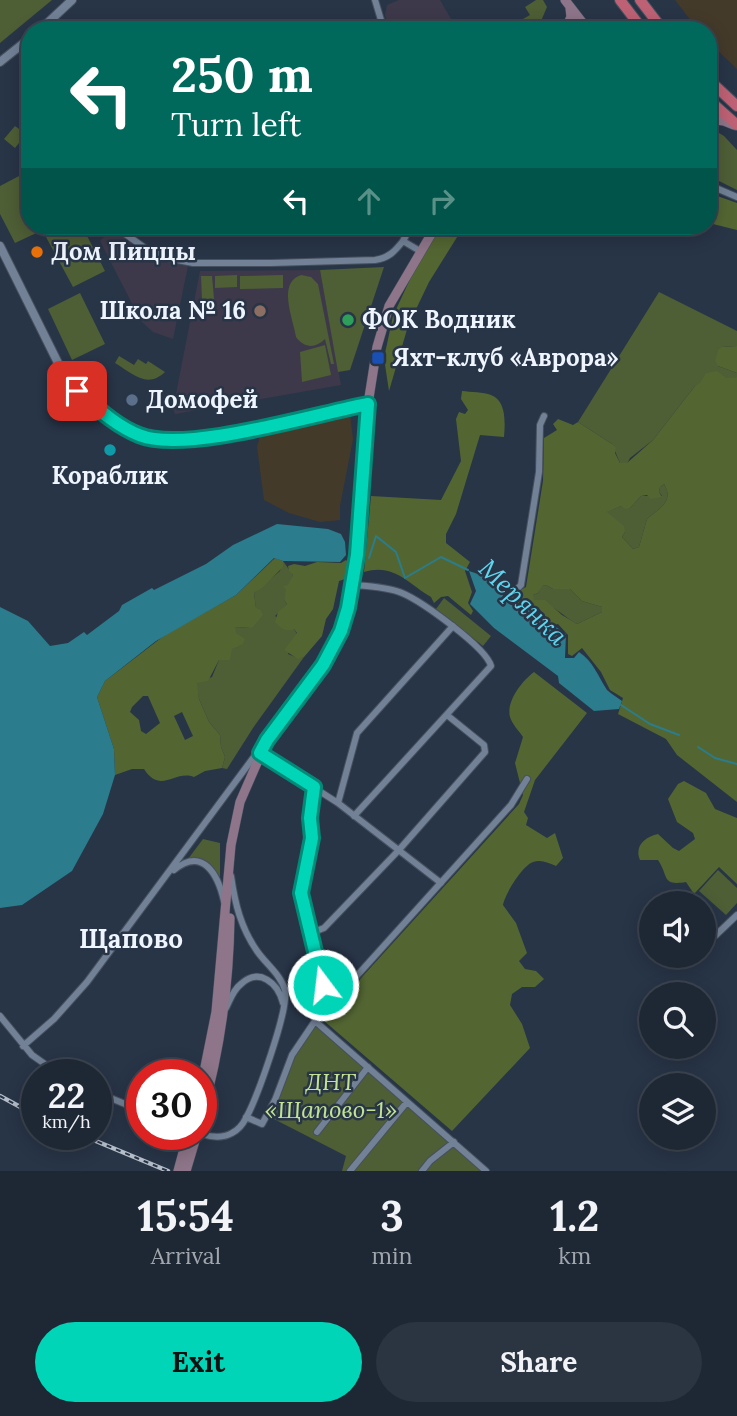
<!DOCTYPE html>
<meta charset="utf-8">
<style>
body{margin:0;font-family:Lora,serif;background:#2b3441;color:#f1f3f6;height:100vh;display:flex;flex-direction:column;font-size:26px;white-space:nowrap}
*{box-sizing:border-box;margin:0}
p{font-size:23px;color:#a1a6ad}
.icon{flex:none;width:38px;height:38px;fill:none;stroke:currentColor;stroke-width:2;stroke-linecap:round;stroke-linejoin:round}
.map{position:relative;height:1171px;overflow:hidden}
.side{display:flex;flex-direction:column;background:#1e2835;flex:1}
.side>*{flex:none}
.guide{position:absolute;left:21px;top:21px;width:696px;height:214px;border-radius:28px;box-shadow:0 4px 18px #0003,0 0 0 2px #3c4450;background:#00695c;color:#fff;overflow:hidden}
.controls{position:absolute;left:639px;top:891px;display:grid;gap:14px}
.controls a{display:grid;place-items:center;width:77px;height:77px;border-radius:50%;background:#1e2835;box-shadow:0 4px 18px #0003,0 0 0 2px #3c4450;font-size:35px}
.speed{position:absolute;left:21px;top:1059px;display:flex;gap:14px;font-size:35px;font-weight:700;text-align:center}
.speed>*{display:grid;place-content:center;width:91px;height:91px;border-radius:50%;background:#1e2835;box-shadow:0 4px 18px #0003,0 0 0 2px #3c4450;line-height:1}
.speed small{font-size:18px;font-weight:400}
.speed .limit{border:10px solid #d22;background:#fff;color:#111}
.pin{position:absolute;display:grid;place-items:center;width:60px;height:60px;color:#fff;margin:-30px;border-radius:14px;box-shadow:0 4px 10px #0006}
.me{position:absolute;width:77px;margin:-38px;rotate:345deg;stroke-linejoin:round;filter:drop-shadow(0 0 5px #0008)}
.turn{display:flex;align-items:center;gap:24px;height:147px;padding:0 35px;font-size:32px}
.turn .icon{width:91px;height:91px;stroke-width:2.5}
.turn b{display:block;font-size:49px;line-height:60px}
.lanes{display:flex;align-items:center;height:66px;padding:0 35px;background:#0003;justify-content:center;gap:35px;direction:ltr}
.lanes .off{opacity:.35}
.eta{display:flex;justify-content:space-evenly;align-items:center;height:119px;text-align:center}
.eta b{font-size:42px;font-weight:700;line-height:49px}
.button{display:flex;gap:14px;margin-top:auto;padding:14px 35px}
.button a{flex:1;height:80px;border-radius:42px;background:#00d5b7;color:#111;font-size:28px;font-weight:700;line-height:80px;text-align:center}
.button a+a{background:#2b3441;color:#f1f3f6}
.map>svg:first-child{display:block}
</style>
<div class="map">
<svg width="737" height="1171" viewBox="0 0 737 1171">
<rect width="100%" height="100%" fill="#283547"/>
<path fill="#443a2a" d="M675,0H737V69L709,42V30H698Z
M350,415L353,439L340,506V520L320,522L289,513L264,500L257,447L260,436Z"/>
<path fill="#3d394a" d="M399,0H440L451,19L455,30H389L385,15L387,5Z
M112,228L152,257L188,266L173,339L153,332L141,321L100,241Z
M320,270L341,385L175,414L173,409L200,271Z"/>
<path fill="#4e5e35" d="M0,0H52L0,43Z
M536,0H543L547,7L538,28L530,30L523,19L530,15L525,7Z
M15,126L26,134L15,148L4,139Z
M709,127L724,136L737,150V190L709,176Z
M21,175L30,193V226L47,228L15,243L0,214V186Z
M67,226H82L105,271L73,287L46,237Z
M384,267L350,370L338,372L320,270Z
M237,275V287L215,288V276Z
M283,275V288L240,289V276Z
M301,275L311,277L318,284L334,364H331L325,339C316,348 305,349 296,337C293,318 277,283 301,275Z
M201,276H212L214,299L202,300Z
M659,292L737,331V346L722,347L718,366L737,373V377L695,386L653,440L630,458L627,464L620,463L612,444L578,422Z
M80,293L105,344L72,360L48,309Z
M325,345L331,375L302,382L300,352Z
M119,356L134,365L138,359L146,364L148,361L165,372C147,389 133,374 115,363Z
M664,484C675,502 658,509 647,519L639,547L633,549L622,537L625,532L606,512L621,506L630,508L641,496H662L659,492L660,487Z
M283,561L293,575L284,600L287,604L275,616L294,629L297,634L288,654L298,658L304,657L253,728L227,769L222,768L225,757L221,747L220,735L209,722L199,699L196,683L212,677L219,660L232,649L235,627L252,628L256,609L254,593L280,571Z
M546,585L553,589H570L582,601L602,607V612L577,624C559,614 555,604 533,601V595L538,593L541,586Z
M444,598L491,636L483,646L436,609Z
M203,839L220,843V878C212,863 204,858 188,859Z
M718,870L737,888V903L726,915L699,891Z
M318,1022L490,1171H342L346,1156L270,1117L294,1057Z"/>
<path fill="#536632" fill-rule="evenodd" d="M709,193L737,203V230L709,223Z
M441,226H464L429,282L408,326L389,391L384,358L393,316L412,275Z
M737,346V373L718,366L715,361L718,350L722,347Z
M717,371L726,378L737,377V802L677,755L666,739L618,714L623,698L610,690L601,672L582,648L572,656L568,654V635L558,624L541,628L546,617L538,607L510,602L511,595L526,587L543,481L544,438L557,430L553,424L558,419L573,425L578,422L612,444L616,448L615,453L620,463H627L653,440L695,386L700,383L706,373ZM664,484C675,502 658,509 647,519L639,547L633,549L622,537L625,532L624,526L607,512L621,506L625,509L630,508L641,496L647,495L651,499L662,497L659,492L660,487ZM546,585L553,589H570L582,601L602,607V612L577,624L562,615L545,600H534L533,595L538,593L542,586Z
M462,391C470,392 484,392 491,395C507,401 505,424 504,437L480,435L456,514L446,534V543L470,562L465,571L472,592L468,603L473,611L471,615L448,596L441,597L434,603L431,597C407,583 394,563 364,572L371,496L441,500L461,461L456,419L459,412L465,414L468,410L461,399Z
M275,558L283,561V567L263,587L254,593L256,608L261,610L263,615L252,628L235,627L236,633L245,639L243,644L232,649L230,660H219L208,681L197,683L199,699L209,722L220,735L221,747L225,757L222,768L205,771L194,777C175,769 161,795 144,769H132L115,775L114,749L97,697L105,681L165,635L236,595ZM143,696H148L160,723L146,734L141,731L139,720L130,712L132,707ZM182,712L193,736L185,740L174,716Z
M346,560L350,564L345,579L339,581L333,609L326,619L322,636L304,657L298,659L284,650L297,633L294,629C285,633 281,628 275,622L278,612L287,604L284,600L286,590L283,586L288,585L293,575L289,571L288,566L294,564L305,566L317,562L341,563Z
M534,672L587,713L535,780L524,812L528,818L526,825L547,838L555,833L563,858L556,866C549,863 541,859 533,862C522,866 505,894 503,905L516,923L527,953L519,961L525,969L536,971L544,979L535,987H522L512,994L510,1005L522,1024L530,1048L452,1131L323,1020L519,804L523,795L515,763L523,737C519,731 512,724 510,717C506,701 522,681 534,672Z
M684,781L706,793L715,809L737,818V884L719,867L694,894L686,882C661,886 669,876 658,860H640C634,846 645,837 658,834L673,848L679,851L695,839L693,833L677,822L668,799L678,784Z"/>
<path fill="#2b7c8c" d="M277,524L328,529L341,534L345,542L346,555L340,562L283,561L274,558L236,595L156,641L105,681L97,697L114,749L115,775L103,814L72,871L22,905L0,908V607L28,621L50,646L68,643L84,632L87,635L119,611L122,605L152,588L154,590L206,564L233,545Z
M469,571L484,576L501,593L509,604L525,611L527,607C535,608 538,611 542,618L537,630L556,627L566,634L565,658H574L579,652C593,661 598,676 607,690C611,694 617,697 622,701L619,709L594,711L559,683L558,676L494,628L470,604L476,591Z"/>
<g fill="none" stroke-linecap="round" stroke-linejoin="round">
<path stroke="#2b7c8c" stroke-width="2" d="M369,558L376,536L396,552L405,578L441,557L468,570
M621,705L650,724L679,735
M698,747L715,758L737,764"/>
<defs>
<path id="minor" d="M375,0L384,30
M709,185L737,197
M114,226L145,248L167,258L193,263H271L375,260C389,258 395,251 403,241L420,251
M403,241L411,226
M353,585C368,586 389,587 402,593C421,601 486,647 491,666L354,816
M518,588L521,585L539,472L540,425L544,416
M260,753L338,803L441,883
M314,787L310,818L311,838L301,893L329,1007
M338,803L357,733L453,626
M174,870C203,846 218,875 224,901
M311,933L324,928L398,851L485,752L484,745L447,715
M716,935L737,915
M226,1008C230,1000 233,990 241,984C259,967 278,983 283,1003
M326,1010L511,805L527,779
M0,1016L32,1055L59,1074
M23,1046L54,1019L87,982L259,750
M96,1092L142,1111
M246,1117L262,1124L275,1100L292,1055L315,1021L486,1171
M317,1132L368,1067
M201,1134C211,1137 222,1139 232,1133C238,1130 243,1124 246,1118C257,1098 289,1009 285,990C281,975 266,964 257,951C241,928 235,904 231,876
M350,1171L407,1102
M422,1171L430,1161L454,1142"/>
<path id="tertiary" d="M40,30L72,0
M0,62L30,38
M0,246L65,377L103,413L139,435L159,439L219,436L368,404"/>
<path id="secondary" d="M565,0L582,22L581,30
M565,30L571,17L570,8
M709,119L724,121L734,125
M201,1087L216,1012L231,845L240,802L267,740L323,665L341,631L353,585L368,404L377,347L389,306L436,226
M201,1118C220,1052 229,987 230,918
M178,1171L188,1134
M186,1171L197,1134"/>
<path id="trunk" d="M620,0L643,30
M640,0L663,30
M709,80L737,106
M709,100L737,125"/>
</defs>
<use href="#minor" stroke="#46505f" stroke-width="8"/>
<use href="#tertiary" stroke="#46505f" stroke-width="10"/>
<use href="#secondary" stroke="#46505f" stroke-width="10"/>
<use href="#trunk" stroke="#46505f" stroke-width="12"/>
<use href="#minor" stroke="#728196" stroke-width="6"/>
<use href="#tertiary" stroke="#728196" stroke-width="8"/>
<use href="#secondary" stroke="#8e7589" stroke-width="9"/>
<use href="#trunk" stroke="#be6174" stroke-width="10"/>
<defs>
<path id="rail" d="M0,1096L37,1116
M79,1134L168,1171"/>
</defs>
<use href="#rail" stroke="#b5bdc9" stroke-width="4.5"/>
<use href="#rail" stroke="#283547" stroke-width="2" stroke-dasharray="5" stroke-linecap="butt"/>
</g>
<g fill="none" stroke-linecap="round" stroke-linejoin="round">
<defs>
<path id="route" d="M77,391C96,407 116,426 139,435C185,454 315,414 368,404L357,555L348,608L341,631L323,665L267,740L260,753L314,787L310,818L312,838L301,893L323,985"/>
</defs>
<use href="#route" stroke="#008a77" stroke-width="18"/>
<use href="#route" stroke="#00d5b7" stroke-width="12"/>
</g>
<circle fill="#e8710a" stroke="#283547" stroke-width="2.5" cx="37" cy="252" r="7"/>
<circle fill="#8d6e63" stroke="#283547" stroke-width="2.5" cx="260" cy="311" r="7"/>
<circle fill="#2e9e5b" stroke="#283547" stroke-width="2.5" cx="348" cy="320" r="7"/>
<rect fill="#1a4fb4" stroke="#283547" stroke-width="2.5" x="371" y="351" width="14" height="14" rx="3.5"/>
<circle fill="#5c6f8a" stroke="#283547" stroke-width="2.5" cx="132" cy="400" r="7"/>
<circle fill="#0f9aa8" stroke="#283547" stroke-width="2.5" cx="110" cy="450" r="7"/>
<g text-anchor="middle" stroke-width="5" stroke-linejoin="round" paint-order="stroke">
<g font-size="24" font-weight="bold" fill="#eff5ff" stroke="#283547" text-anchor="start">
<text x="51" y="260">Дом Пиццы</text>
<text x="246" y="319" text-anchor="end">Школа № 16</text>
<text x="362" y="328">ФОК Водник</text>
<text x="392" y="366">Яхт-клуб «Аврора»</text>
<text x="146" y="408">Домофей</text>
<text x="110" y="484" text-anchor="middle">Кораблик</text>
</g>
<g font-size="24" font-style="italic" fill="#c3e392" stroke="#283547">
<text x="331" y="1090">ДНТ<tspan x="331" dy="28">«Щапово-1»</tspan></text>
</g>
<g font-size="26" font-style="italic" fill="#60d5ee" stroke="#283547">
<text transform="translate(523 602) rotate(44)" y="9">Мерянка</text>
</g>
<g font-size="26" font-weight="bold" fill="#eff5ff" stroke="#283547">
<text x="131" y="948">Щапово</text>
</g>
</g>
</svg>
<div class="controls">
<a><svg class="icon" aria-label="sound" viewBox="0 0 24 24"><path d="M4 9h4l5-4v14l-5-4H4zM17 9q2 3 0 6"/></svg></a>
<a><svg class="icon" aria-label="search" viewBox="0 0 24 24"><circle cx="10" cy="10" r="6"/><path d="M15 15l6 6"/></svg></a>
<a><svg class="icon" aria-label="layers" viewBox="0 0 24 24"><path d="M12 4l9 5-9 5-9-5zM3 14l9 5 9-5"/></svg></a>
</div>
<div class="speed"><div>22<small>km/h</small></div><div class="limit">30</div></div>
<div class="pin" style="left:77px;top:391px;background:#d93025"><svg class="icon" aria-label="arrive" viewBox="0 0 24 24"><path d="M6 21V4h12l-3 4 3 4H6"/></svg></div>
<svg class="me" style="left:323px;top:985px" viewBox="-20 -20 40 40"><circle r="17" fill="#00d5b7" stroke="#fff" stroke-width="3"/><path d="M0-11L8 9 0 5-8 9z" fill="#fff"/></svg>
<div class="guide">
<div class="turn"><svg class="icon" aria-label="left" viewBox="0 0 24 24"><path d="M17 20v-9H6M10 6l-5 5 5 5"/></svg><div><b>250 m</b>Turn left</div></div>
<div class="lanes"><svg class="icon" aria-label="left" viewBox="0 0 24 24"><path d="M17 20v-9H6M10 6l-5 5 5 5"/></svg><svg class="icon off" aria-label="ahead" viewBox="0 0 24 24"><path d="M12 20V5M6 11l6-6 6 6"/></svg><svg class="icon off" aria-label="right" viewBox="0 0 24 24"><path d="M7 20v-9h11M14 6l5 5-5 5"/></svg></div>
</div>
</div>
<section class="side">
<div class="eta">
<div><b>15:54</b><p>Arrival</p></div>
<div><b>3</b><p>min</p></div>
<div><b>1.2</b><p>km</p></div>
</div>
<div class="button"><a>Exit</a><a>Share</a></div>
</section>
